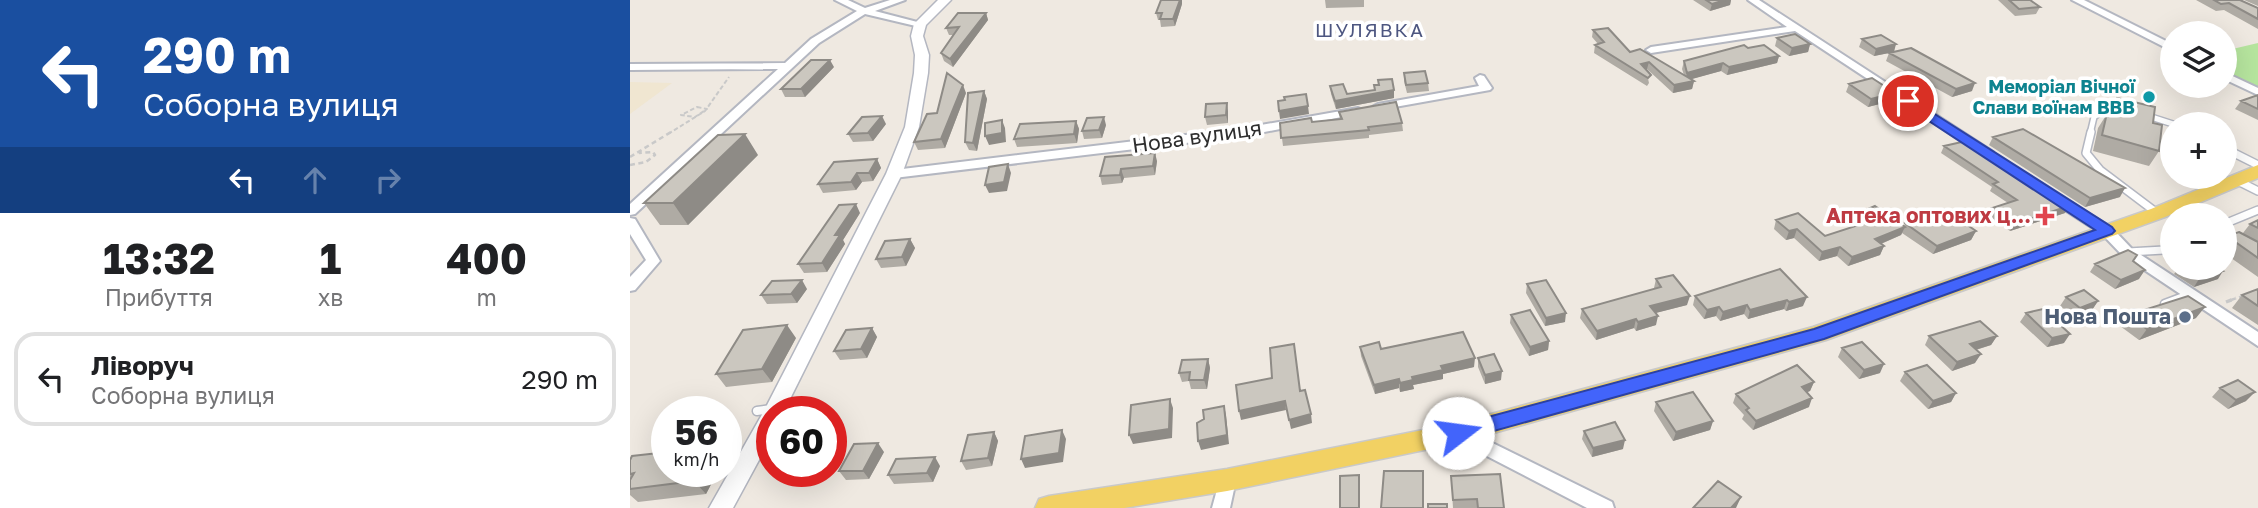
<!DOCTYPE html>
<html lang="uk">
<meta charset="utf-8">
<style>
body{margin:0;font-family:"Golos Text",sans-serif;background:#f2f2f2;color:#202124;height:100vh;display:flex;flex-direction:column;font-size:26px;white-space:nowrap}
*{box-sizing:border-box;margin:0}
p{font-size:23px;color:#757577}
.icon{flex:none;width:38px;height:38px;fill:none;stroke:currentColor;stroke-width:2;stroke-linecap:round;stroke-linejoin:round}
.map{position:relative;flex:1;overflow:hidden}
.drawer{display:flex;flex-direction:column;background:#fff;width:630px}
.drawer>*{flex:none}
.top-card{background:#1a4fa0;color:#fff;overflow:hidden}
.fabs{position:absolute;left:1530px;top:21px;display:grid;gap:14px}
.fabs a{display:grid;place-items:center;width:77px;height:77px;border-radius:50%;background:#fff;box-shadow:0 7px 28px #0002;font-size:35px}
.speed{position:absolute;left:21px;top:396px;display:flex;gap:14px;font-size:35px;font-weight:700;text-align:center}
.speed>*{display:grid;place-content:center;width:91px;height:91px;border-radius:50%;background:#fff;box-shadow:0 7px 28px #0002;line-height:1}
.speed small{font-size:18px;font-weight:400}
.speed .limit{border:10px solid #d22;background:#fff;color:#111}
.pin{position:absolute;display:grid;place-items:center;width:60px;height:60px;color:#fff;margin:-30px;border:4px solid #fff;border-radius:50%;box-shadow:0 2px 7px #0007}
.me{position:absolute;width:77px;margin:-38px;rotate:75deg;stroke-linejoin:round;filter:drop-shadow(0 0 5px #0008)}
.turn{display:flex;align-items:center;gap:24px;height:147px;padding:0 28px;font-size:32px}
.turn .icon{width:91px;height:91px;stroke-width:2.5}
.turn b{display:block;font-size:49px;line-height:60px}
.lanes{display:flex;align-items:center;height:66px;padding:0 28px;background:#0003;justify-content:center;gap:35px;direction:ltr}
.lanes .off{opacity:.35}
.eta{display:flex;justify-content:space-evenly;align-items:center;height:119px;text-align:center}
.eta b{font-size:42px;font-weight:700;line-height:49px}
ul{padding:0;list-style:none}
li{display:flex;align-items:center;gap:21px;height:94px;margin:0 14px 10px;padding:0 14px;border:4px solid #e0e0e0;border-radius:21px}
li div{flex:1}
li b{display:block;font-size:26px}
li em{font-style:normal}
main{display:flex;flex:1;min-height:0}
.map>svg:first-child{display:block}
</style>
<main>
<section class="drawer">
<div class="top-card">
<div class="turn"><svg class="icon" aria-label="left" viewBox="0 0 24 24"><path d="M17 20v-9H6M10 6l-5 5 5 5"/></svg><div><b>290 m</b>Соборна вулиця</div></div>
<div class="lanes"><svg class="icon" aria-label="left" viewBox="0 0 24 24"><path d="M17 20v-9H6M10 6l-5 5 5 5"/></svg><svg class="icon off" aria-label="ahead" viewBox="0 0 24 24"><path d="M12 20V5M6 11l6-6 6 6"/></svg><svg class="icon off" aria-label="right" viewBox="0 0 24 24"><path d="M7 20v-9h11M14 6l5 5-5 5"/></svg></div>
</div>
<div class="eta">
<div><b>13:32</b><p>Прибуття</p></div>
<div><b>1</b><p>хв</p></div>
<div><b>400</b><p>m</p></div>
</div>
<ul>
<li><svg class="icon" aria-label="left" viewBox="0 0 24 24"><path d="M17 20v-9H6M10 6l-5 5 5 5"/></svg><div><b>Ліворуч</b><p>Соборна вулиця</p></div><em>290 m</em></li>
</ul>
</section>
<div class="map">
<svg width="1628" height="508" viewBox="0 0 1628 508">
<rect width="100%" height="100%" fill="#efe9e1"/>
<path fill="#f0e6d1" d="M0,82L42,83L0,114Z"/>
<path fill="#b6e59e" d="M1628,43V87L1594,71V51Z"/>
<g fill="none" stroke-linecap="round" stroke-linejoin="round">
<defs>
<path id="service-far2" d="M1515,115L1543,124
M1460,134L1464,117L1477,107L1490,110"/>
<path id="service-far1" d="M1461,132L1456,153L1470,170L1527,213
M1594,148L1628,165
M1608,181L1628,191
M1594,224L1628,210
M1498,252L1534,250L1542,246
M1546,300L1561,295"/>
<path id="service" d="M1535,304L1551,298
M1487,320L1504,314
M127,411L141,409"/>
<path id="minor" d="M205,0H218L235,8L260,0H275L245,11L295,24L290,27L235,14L189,43L5,214L0,215V204L148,69L0,70V64L155,63L181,39L227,11Z
M1118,0H1129L1363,152L1361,155H1353L1165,31L1021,53L1016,50L1021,47L1157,27Z
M1442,0H1454L1542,44V51Z
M1594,72L1628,88V95L1594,79Z
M850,75L854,76L862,88L860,90L748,110L742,107L748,104L849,86L845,78Z
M728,108L734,111L732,113L614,136L264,178L258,174L264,170L614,128Z
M1423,192L1482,228L1502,249L1628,332V346L1492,255L1472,234L1418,199L1417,196L1418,193Z
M0,218L5,219L30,261L5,290L0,291V277L16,260L0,234Z
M828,426L982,502L984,508H957L822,438L819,433L822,428Z
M597,472L603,475L606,480L600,508H582L591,475Z"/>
<path id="tertiary" d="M308,0H321L296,25L293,36L299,55L298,73L289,127L272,174L154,411H142V436L103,508H79L134,411L256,174L275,127L284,73L285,55L281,36L284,24Z"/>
<path id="primary" d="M1628,165V178L1535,217L1196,340L828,443L597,491L494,508H405L409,499L419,496L597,469L828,423L1183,327L1521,209Z"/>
</defs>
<use href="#service-far2" stroke="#b4b7c1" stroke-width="8"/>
<use href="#service-far1" stroke="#b4b7c1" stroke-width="10"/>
<use href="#service" stroke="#b4b7c1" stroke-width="11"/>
<use href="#minor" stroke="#b4b7c1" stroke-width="4"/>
<use href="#tertiary" stroke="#b4b7c1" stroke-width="3"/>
<use href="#primary" stroke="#c9c9c9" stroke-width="3"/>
<path stroke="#c9c9c9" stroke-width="2" stroke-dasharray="4.5 2.5" stroke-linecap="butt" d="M67,107L77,109L65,117L51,115Z
M38,134L75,111L99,77"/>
<path stroke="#c9c9c9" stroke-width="2.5" stroke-dasharray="5 3.5" stroke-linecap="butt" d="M0,157L41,132
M0,165L16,162L25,155L23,152L9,153
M1601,300L1613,296"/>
<path stroke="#c9c9c9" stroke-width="3.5" stroke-dasharray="6 4.5" stroke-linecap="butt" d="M1596,302L1606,298"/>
<use href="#service-far2" stroke="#fff" stroke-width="5"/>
<use href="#service-far1" stroke="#fff" stroke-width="7"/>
<use href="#service" stroke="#fff" stroke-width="8"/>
<use href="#minor" fill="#fff" fill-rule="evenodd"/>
<use href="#tertiary" fill="#fff" fill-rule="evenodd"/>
<use href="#primary" fill="#f2d163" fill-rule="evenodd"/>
</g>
<path fill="#afaba4" d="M695,0H734V7L696,8Z
M1063,0H1101L1100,5L1080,11Z
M1368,0H1400L1410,7L1406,14L1385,16Z
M1566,0H1610L1628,8V29L1594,10L1586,11Z
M1614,0H1628V6Z
M552,4L545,26L531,27L530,20H528L526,13Z
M356,13L358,20L323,67L314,61L311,53L323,35H319L316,28Z
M963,30L1000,52L1054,75L1052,69L1054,61L1118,48L1149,56L1147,63L1097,75L1091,71L1061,79L1064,81L1062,89L1043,93L1017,69L1016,70L1019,83L1017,86L964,53L965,45L968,44L962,37Z
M1147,38L1180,44L1178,52L1159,56L1145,46Z
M1232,39L1342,91L1322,97L1256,61L1259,53L1244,56L1229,47Z
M204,67L175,97H155L151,89Z
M774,73L798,83L799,91L777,93L774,81Z
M1219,84L1261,101L1238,107L1216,92Z
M700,86L717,94L764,98L706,109L701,94Z
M354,91L357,99L347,151L339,150L335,142Z
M336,93L315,148L288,150L284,142L307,113Z
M1628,95V120L1605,109L1611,101Z
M1487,98L1523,123L1529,151L1519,166L1463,151L1468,128Z
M598,111V123L577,125L575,117Z
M709,112L772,123L773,131L739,135V138L653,146L650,123L710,120Z
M446,121L449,129L447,143L387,147L384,139Z
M256,124L243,141L223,142L218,134Z
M476,125L472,138L454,139L452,131Z
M1363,137L1490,197L1455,207L1359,145Z
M1314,146L1435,213L1380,231L1358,215L1362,208L1378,203L1360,191L1362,187L1311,153Z
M128,155L58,225H30L14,203Z
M475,157L527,161L525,175L494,178L492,183L472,185L470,176Z
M247,159L251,168L243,181L232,182L226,190L193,193L188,184Z
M230,213L213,240L215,244L197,272L174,273L168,264Z
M1224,215L1274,226L1275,223L1346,231L1341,240L1303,254L1272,233L1271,235L1251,244L1254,246L1250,255L1218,266L1207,256L1189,261L1164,238L1156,240L1144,229L1146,220L1195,236L1224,226L1220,223Z
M1628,220V277L1594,253V239L1597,236L1613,233L1620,224Z
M280,239L285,248L276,266L251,268L246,259Z
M1503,261L1509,279L1485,289L1460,272L1465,264Z
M1549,268H1588V279L1564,287L1544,274Z
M1150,269L1173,306L1156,311L1154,309L1118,319L1114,314L1090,321L1086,316L1074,319L1063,305L1065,296Z
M1026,279L1057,305L1025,313L1026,325L1006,331L1004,328L966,340L950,318L952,309L1024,289V288Z
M897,284L935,322L915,326L896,293Z
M177,289L167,303L137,304L131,295Z
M1628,289V325L1602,308L1612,295Z
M1436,297L1468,301L1462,310L1444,316L1430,306Z
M1396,313L1434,343L1417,347L1390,322Z
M881,315L919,341L918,350L899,356L880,323Z
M1498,315L1566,318L1509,340L1490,326Z
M242,328L247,337L237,358L210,360L204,351Z
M1299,336H1367L1361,345L1346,350L1345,363L1322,371L1295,345Z
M166,338L142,382L96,387L86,374Z
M730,347L751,349L844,367L813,374V379L783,385L784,389L770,392L769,388L745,394L731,356Z
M1212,348L1250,373L1229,379L1208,357Z
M848,358L871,380L855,384L848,367Z
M578,359L580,368L577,389H561L559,381L552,382L549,373Z
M1275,372L1326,393L1321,402L1298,409L1270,381Z
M1184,382L1180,391L1177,392L1179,407L1123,430L1112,419L1114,415L1103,403L1106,394Z
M1590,388L1616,401L1598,409L1582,397Z
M1026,402L1083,421L1080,430L1043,441L1024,411Z
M954,431L993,449L962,457L952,439Z
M364,432L368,441L362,466L336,470L331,461Z
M254,452L239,479L216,480L209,471Z
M0,460L37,471H88L76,494L8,502L0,495Z
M310,466L303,482L264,484L258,475Z
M187,471L182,482L159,484L152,476Z
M821,476L874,508H823Z"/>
<path fill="#8e8b86" d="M550,0H552V4L545,26L543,19Z
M1095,0H1101L1100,5L1080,11L1082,4Z
M356,13L358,20L323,67L320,59Z
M1180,44L1178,52L1159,56L1162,48Z
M1266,44L1264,52L1244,56L1246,49Z
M1149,56L1147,63L1097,75L1099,67Z
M200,60L204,67L175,97L171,89Z
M1019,62L1017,69L1010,72L1011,64Z
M1093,63L1091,71L1055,81L1057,73Z
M1064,81L1062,89L1043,93L1044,85Z
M1345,83L1342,91L1322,97L1326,89Z
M333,85L336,93L315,148L311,139Z
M764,90V98L706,109L705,101Z
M354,91L357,99L347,151L343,143Z
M1265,93L1261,101L1238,107L1241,99Z
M597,103L598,111V123L596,115Z
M678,106L679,114L650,119L649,111Z
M252,116L256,124L243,141L238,133Z
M474,117L476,125L472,138L469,130Z
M372,120L375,128L376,142L359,145L355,136Z
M446,121L449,129L447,143L444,134Z
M115,134L128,155L58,225L43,203Z
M525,153L527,161L525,175L523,166Z
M247,159L251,168L243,181L239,173Z
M378,164L381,173L377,191L359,193L355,185Z
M491,169L494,178L492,183L490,175Z
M227,173L232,182L226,190L221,182Z
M1495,188L1490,197L1455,207L1460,198Z
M226,204L230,213L213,240L215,244L197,272L192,263L205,235Z
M1439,206L1435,213L1380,231L1384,224Z
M1275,227L1271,235L1241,248L1245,239Z
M1167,229L1164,238L1156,240L1159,231Z
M1346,231L1341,240L1303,254L1307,246Z
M280,239L285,248L276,266L272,257Z
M1254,246L1250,255L1218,266L1222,257Z
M1210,247L1207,256L1189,261L1192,252Z
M1515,270L1509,279L1485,289L1491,280Z
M1593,271L1588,279L1564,287L1569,279Z
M172,280L177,289L167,303L161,294Z
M1060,296L1057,305L1018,315L1020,306Z
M1177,297L1173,306L1156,311L1159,302Z
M1157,300L1154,309L1118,319L1120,310Z
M1468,301L1462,310L1444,316L1450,308Z
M1117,305L1114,314L1090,321L1093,312Z
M1089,307L1086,316L1074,319L1077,310Z
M1575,307L1566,318L1509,340L1517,329Z
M936,313L935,322L915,326L916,318Z
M1028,316L1026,325L1006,331L1008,322Z
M1006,319L1004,328L966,340L967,331Z
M157,325L166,338L142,382L132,369Z
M242,328L247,337L237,358L231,349Z
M1440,334L1434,343L1417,347L1422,338Z
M1367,336L1361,345L1335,353L1340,344Z
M919,341L918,350L899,356L900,347Z
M1351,354L1345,363L1322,371L1327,362Z
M845,358L844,367L813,374V379L783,385L784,389L770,392V383L782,377L811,366Z
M578,359L580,368L577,389L574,380Z
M1254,364L1250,373L1229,379L1234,370Z
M872,371L871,380L855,384V375Z
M769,379V388L745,394L744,385Z
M1184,382L1180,391L1168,396L1172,387Z
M1625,392L1616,401L1598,409L1606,400Z
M1326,393L1321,402L1298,409L1303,401Z
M1182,398L1179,407L1123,430L1126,421Z
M540,399L543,408L542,438L503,444L499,435Z
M655,401L656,410L611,420L609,411Z
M594,406L596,415L599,444L571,450L568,441Z
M681,414L682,423L661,429L659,420Z
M1083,421L1080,430L1043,441L1046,432Z
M432,430L436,439L433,462L395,468L391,459Z
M364,432L368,441L362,466L358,458Z
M995,440L993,449L962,457L963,448Z
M248,443L254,452L239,479L233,471Z
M305,457L310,466L303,482L297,473Z
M69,471H88L76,494L64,481Z
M176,471H187L182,482L175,473Z
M1111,497L1106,508H1101Z"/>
<path fill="#cbc7bf" stroke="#8e8b86" stroke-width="2" d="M531,0H550L543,19H530L532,13H526Z
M1076,0H1095L1082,4Z
M1379,0H1400L1410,7L1389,9Z
M1584,0H1610L1628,8V19L1599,3L1591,4Z
M328,13H356L320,59L311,53L329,27L316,28Z
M978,28L1000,52L1010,49L1064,81L1044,85L1019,62L1011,64L1021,75L1018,78L965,45L974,42L963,30Z
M1165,34L1180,44L1162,48L1147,38Z
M1251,35L1266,44L1246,49L1232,39Z
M1114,45L1118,48L1134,45L1149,56L1099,67L1093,63L1057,73L1054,61Z
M1281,48L1345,83L1326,89L1259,53Z
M181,60H200L171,89H151Z
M795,71L798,83L776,85L774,73Z
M317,73L333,85L311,139L284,142L297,114L307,113Z
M1242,78L1265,93L1241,99L1219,84Z
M762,79L764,90L705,101L700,86L713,84L717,94L745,90L744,85H749L748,80Z
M354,91L343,143L335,142L338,93Z
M676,94L678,106L649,111L648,101L655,100L654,97Z
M1628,95V109L1611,101Z
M1487,98L1525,107L1523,123L1532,125L1529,151L1472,135L1477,113L1483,114Z
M766,102L772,123L738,127L739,130L651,138L650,123L681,118L682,122L712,119L709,112Z
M597,103L596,115L575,117L576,104Z
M252,116L238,133L218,134L232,117Z
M474,117L469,130L452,131L457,118Z
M372,120V133L355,136V123Z
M446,121L444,134L384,139L390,124Z
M1393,129L1495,188L1460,198L1363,137Z
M115,134L43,203H14L88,135Z
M1336,141L1344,144L1439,206L1384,224L1362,208L1387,200L1363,184L1368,182L1314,146Z
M525,153L523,166L491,169L490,175L470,176L475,157Z
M247,159L239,173H227L221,182L188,184L204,162Z
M378,164L374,182L355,185L359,167Z
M226,204L205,235H210L192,263L168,264L209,205Z
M1245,206L1275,227L1245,239L1254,246L1222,257L1210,247L1192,252L1167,229L1159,231L1146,220L1168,213L1195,236L1235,223L1224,215Z
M1314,209L1346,231L1307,246L1275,223Z
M1628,220V228L1620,224Z
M1609,232L1628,242V258L1597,236Z
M280,239L272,257L246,259L255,241Z
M1498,250L1507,255L1503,261L1515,270L1491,280L1465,264Z
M1552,268H1588L1593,271L1569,279Z
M1150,269L1177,297L1159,302L1157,300L1120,310L1117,305L1093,312L1089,307L1077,310L1065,296Z
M1043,275L1060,296L1020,306L1028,316L1008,322L1006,319L967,331L952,309L1031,287L1026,279Z
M172,280L161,294L131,295L142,281Z
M916,280L936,313L916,318L897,284Z
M1628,289V306L1612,295Z
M1454,290L1468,301L1450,308L1436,297Z
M1558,296L1575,307L1517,329L1498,315Z
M1413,309L1440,334L1422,338L1396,313Z
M900,310L919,341L900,347L881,315Z
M1350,321L1367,336L1340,344L1351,354L1327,362L1299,336Z
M157,325L132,369L86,374L113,330Z
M242,328L231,349L204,351L216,330Z
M833,332L845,358L811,366L813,370L782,377L783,380L770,383L769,379L744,385L730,347L749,342L751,349Z
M1232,342L1254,364L1234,370L1212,348Z
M664,344L670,391L675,390L681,414L659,420L655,401L609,411L606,385L642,378L640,348Z
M864,354L872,371L855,375L848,358Z
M578,359L574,380H559L560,372L549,373L552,360Z
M1167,365L1184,382L1172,387L1182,398L1126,421L1116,410L1119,408L1106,394Z
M1297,365L1326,393L1303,401L1275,372Z
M1608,380L1625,392L1606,400L1590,388Z
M1063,392L1083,421L1046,432L1026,402Z
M540,399L539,429L499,435L501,405Z
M594,406L597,435L568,441L567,423L574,419L573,410Z
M985,422L995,440L963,448L954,431Z
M432,430L429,453L391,459L395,436Z
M364,432L358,458L331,461L338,435Z
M248,443L233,471H209L224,444Z
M37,452V471H69L64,481L0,489V480L4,473L0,474V460L2,456Z
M305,457L297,473L258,475L266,459Z
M154,471H176L175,473L152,476Z
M754,471H793V508H751Z
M870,474L874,508H848L847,499L823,500L821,476Z
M729,475V508H710V476Z
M1088,481L1111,497L1101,508H1063Z
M798,504H817V508H798Z"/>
<path fill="#4264fb" stroke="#2b41a3" stroke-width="2" d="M1278,97L1482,227L1485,231L1482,234L1194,339L828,441L822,439L819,433L822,428L828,425L1184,329L1465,230L1273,104V98Z"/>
<circle fill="#0f9aa8" stroke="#fff" stroke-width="2.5" cx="1519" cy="97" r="7"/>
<path fill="#e0444e" stroke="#fff" stroke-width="2.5" d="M1411.5 205.5h7v7h7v7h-7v7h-7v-7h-7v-7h7z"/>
<circle fill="#5c6f8a" stroke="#fff" stroke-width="2.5" cx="1555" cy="317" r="7"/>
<g text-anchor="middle" stroke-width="7" stroke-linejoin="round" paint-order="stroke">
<g font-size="18" font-weight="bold" fill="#0d838f" stroke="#fff" text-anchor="end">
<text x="1505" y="93">Меморіал Вічної<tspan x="1505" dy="21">Слави воїнам ВВВ</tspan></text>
</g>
<g font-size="19" letter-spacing="2" fill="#4d5680" stroke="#fff">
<text x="740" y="37">ШУЛЯВКА</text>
</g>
<g font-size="21" fill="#2e2e2e" stroke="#fff">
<text transform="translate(567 137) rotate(-8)" y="7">Нова вулиця</text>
</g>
<g font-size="21" font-weight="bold" fill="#be3a42" stroke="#fff" text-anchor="end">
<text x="1401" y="223">Аптека оптових ц...</text>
</g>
<g font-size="21" font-weight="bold" fill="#4e5e75" stroke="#fff" text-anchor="end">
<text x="1541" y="324">Нова Пошта</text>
</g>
</g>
</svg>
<div class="fabs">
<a><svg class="icon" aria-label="layers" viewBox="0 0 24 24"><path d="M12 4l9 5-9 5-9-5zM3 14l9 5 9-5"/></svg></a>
<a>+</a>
<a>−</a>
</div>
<div class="speed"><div>56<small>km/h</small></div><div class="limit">60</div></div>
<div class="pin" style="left:1278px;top:101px;background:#d93025"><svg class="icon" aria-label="arrive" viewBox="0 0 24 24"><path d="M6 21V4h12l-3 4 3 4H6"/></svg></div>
<svg class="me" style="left:828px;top:433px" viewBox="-20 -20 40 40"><circle r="19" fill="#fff"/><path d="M0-13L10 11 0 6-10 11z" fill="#4264fb"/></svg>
</div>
</main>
